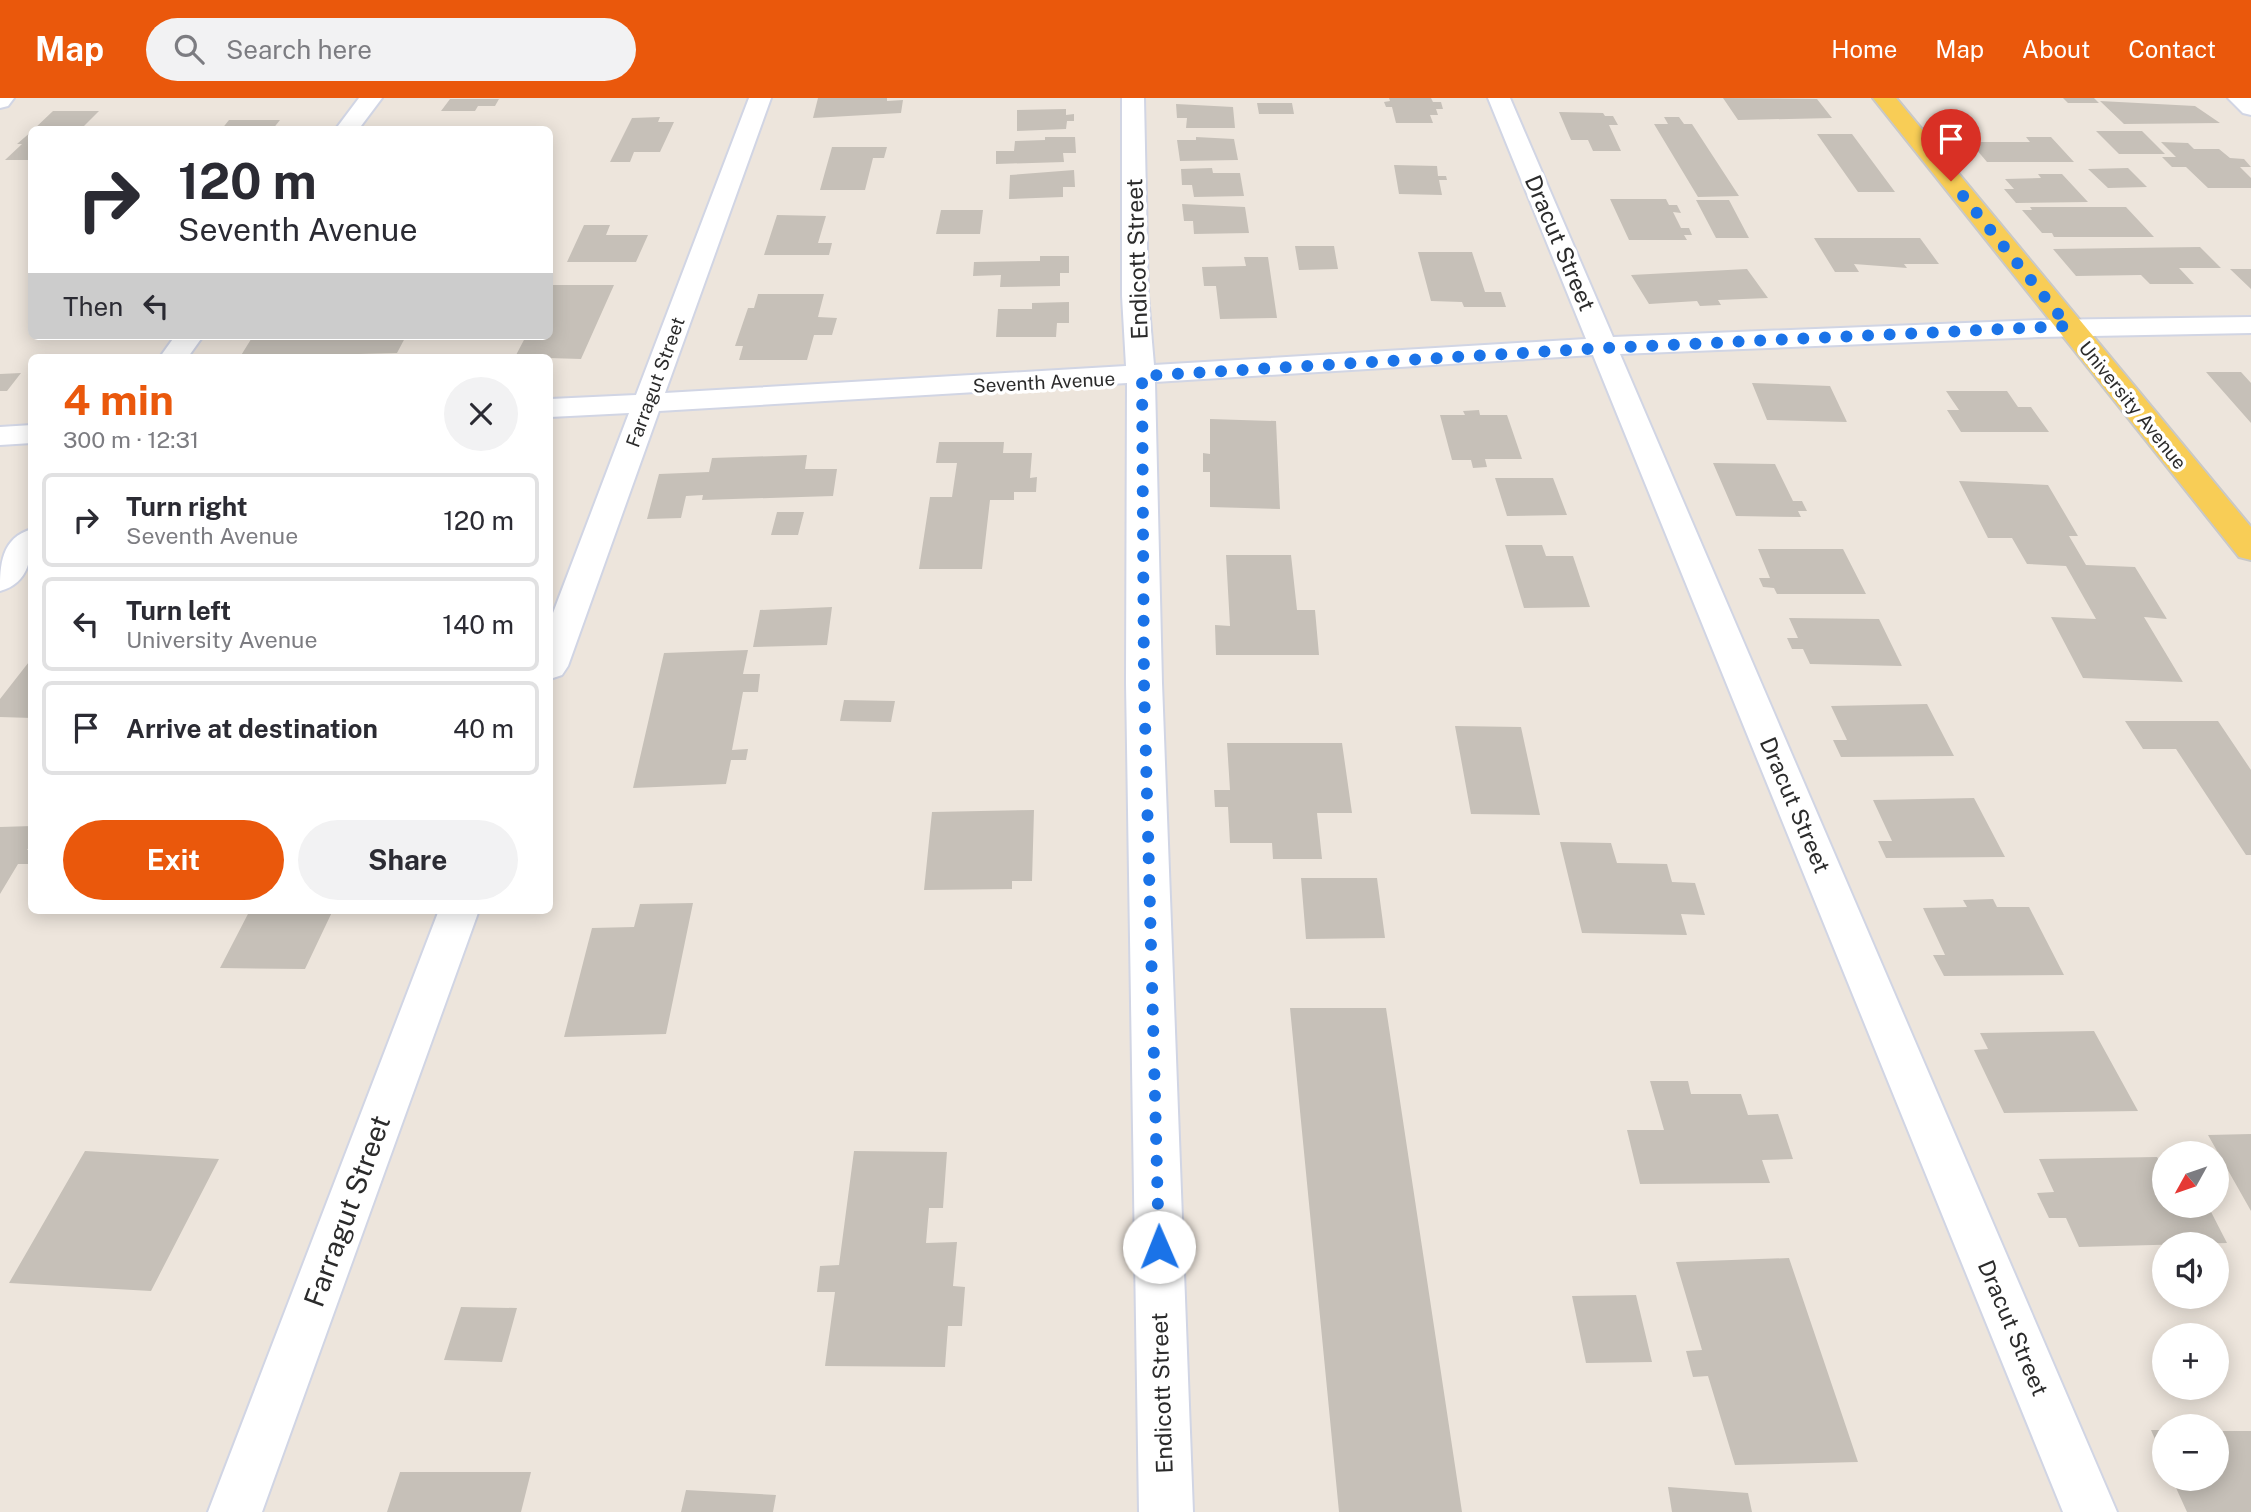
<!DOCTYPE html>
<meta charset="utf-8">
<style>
body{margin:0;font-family:"Public Sans",sans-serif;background:#f2f2f3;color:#2b2b33;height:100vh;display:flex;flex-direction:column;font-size:26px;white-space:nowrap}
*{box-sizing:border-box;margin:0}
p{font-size:23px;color:#7c7c81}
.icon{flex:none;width:38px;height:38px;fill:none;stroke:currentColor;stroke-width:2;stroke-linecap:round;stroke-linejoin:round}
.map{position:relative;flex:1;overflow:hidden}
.side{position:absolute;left:28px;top:256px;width:525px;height:560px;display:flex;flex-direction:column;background:#fff;border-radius:10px;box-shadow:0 4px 18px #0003}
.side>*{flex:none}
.top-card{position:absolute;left:28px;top:28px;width:525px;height:214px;border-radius:10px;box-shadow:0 4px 18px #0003;background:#fff;color:#2b2b33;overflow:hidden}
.needle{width:46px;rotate:230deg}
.fabs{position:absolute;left:2152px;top:1043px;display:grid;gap:14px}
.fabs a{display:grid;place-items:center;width:77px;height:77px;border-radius:50%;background:#fff;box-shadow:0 4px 18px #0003;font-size:35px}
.pin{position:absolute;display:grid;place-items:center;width:60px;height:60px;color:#fff;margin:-72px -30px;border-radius:50% 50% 50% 0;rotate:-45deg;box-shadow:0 0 7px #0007}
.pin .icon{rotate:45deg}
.me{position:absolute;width:77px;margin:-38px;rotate:359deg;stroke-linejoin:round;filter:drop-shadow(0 0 5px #0008)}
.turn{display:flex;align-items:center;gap:24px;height:147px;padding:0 35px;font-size:32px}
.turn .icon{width:91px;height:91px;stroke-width:2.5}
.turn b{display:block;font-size:49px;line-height:60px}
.then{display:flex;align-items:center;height:66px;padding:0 35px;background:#0003;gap:14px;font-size:26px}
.round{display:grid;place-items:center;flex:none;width:74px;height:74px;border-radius:37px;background:#f2f2f3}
.overview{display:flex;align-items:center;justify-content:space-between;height:119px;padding:0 35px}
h1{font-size:42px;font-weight:700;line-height:52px;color:#ea580c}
.primary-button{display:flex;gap:14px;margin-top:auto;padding:14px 35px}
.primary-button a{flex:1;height:80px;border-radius:42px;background:#ea580c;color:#fff;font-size:28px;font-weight:700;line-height:80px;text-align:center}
.primary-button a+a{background:#f2f2f3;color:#2b2b33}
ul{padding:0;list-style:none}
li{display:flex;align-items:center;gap:21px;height:94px;margin:0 14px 10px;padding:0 21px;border:4px solid #e1e1e2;border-radius:10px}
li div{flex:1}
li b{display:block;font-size:26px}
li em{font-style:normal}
header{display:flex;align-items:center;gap:42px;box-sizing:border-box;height:98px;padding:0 35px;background:#ea580c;color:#fff}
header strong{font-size:33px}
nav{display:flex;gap:38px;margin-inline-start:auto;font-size:24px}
.search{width:490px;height:63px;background:#f2f2f3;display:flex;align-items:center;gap:18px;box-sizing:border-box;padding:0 24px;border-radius:38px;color:#7c7c81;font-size:26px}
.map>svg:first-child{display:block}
</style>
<header>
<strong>Map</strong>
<div class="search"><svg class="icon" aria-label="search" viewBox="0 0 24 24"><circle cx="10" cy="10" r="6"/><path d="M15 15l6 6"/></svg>Search here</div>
<nav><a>Home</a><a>Map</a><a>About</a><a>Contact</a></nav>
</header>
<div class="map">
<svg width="2251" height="1414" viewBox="0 0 2251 1414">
<rect width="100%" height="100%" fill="#ede5dc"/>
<path fill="#c6c0b8" d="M818,0H887V3L903,2L901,15L813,20Z
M1389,0H1431L1433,4H1441L1443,11H1436L1438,17H1430L1433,25H1396L1392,9H1386L1384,4L1390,3Z
M1723,0L1817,1L1832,20L1738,22Z
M2063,0H2094L2099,5H2068Z
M450,1H499L495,8H478L475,13H441Z
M2100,3L2195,8L2220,25L2124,26Z
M1257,5H1292L1294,16H1259Z
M1176,6L1233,9L1235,30H1186L1187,20H1177Z
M1066,11V17L1074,16V23H1067L1066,31L1017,33V12Z
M53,13H99L80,32H33Z
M1559,14L1603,15L1605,18H1613L1618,27H1609L1621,53H1593L1588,42H1571Z
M660,19L658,24H674L660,54H634L630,64H610L632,20Z
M1664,19H1679L1684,26H1692L1739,98L1698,99L1654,26H1668Z
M229,22H280L272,32H221Z
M32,33V62H5L22,46H17Z
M2096,33H2142L2165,56H2119Z
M1817,36H1852L1895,94H1858Z
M1045,39H1075L1076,55H1063L1064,64L996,66V53H1014L1015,43L1045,42Z
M1196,39L1234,41L1238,62L1180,63L1177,42H1196Z
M2026,39H2051L2074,64H1987L1970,44H2030Z
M2161,44L2188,45L2194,51H2219L2230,60L2244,61L2251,69H2240L2251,80V90H2208L2186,69H2172L2162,59H2176Z
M832,49H887L884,60H873L865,92H820Z
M1394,67L1437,68L1438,78H1446L1447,82H1439L1442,97L1399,96Z
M1212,70L1213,75H1240L1244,98L1194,99L1192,87H1182L1181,71Z
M2128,70L2147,89L2108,90L2088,71Z
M1074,72L1075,89H1063V99L1009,101L1010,77Z
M2038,76H2062L2088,104L2016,105L2004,91H2014L2005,81L2041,80Z
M1610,101H1666L1669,107H1677L1681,115L1673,114L1681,130H1689L1692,137H1684L1687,142H1629Z
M1696,102H1729L1749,140H1716Z
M1182,106L1245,109L1249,135L1194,136L1193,123H1184Z
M2030,109H2126L2154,139H2054L2052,135H2042L2022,112H2032Z
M941,112H983L980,136H936Z
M777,117L826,118L818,145H832L829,157H764Z
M584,127H610L606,137H648L636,164H567Z
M1814,140H1920L1939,166H1904L1907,170L1854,166L1859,174H1835Z
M1295,148H1334L1338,171L1299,172Z
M2200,149L2221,170H2179L2194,186H2150L2141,177L2076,178L2053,151Z
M1418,154H1472L1485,194H1501L1506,209H1464L1462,204L1431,203Z
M1040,158H1069V175H1060V188L1000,189L1001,177L973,178L974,164L1040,163Z
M1244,159H1268L1277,220L1220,221L1216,188H1204L1202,169L1246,168Z
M1747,171L1768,200L1718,202L1721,207L1700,208L1697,203L1649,206L1631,177Z
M2230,171H2251V191Z
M551,187H614L581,261L515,259L526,238H550Z
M758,196H824L818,219L837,220L832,237H814L807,262H739L743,248H735L748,210H754Z
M1069,204V225H1057L1056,239H996L998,211H1032V205Z
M253,238H406L397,255L240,259Z
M2206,274H2241L2251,285V325Z
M21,275L7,293H0V276Z
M1752,285L1830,288L1847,324L1767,322Z
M1946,293H2007L2018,309H2031L2049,334H1961L1947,312H1959Z
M1479,312L1480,317H1507L1522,361H1485L1487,369L1473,370L1471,362H1452L1440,317H1465L1463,313Z
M1210,321L1276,323L1280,411L1210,409V374H1203V355L1210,356Z
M939,344H1004L1003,355H1032L1030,380L1037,379L1036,394H1014V402H990L982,471H919L930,399H952L957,365H936Z
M807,357L805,371H837L833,398L702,402L703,397L686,398L681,420L647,421L659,376L709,374L712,360Z
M1713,365L1775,366L1793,403H1802L1807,413H1798L1801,419L1736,418Z
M1495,380H1553L1567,417L1507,418Z
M1959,383L2048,387L2078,438H2069L2086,467L2135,469L2167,521L2144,519L2183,584L2083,580L2051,519L2096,521L2066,468L2027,466L2012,440H1988Z
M777,414H804L798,437H771Z
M1505,447H1542L1546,458H1573L1590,509L1524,510Z
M1758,451H1843L1866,496H1777L1774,490L1763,489L1759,480H1770Z
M1226,457H1291L1297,512H1315L1319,557H1216L1215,527L1230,528Z
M832,509L827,547L753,549L760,512Z
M1789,520L1879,521L1902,568L1810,566L1803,551H1792L1787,540H1798Z
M748,552L743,576H760L758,594H743L732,652L748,651L746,662H731L726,686L633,690L664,555Z
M32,560V620L0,619V601Z
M844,602L895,603L891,624L840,623Z
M1927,606L1954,658L1841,659L1833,642H1847L1831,608Z
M2125,623H2218L2251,672V757H2246L2176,651H2143Z
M1455,628L1521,629L1540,717L1471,716Z
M1227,645H1342L1352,715H1317L1322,761H1273L1272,745H1230L1228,709H1215L1214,692H1230Z
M1974,700L2005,759L1886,760L1878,743H1892L1873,702Z
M1034,712L1032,783H1012V791L924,792L932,714Z
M32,728V745L27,752H32V766H18L0,796V729Z
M1560,744L1611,745L1617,765L1667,766L1672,784L1695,785L1705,817L1681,816L1687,837L1582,835Z
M1301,780H1377L1385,840L1306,841Z
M1993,801L1997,809H2029L2064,877L1944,878L1933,857H1945L1923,810L1967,809L1963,802Z
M693,805L666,936L564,939L592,830L634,829L640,806Z
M250,812H333L305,871L220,870Z
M1290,910H1386L1462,1414H1339Z
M2094,933L2138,1013L2004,1015L1974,952L1988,951L1980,935Z
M1650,983H1688L1691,996H1741L1748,1017L1778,1016L1793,1061L1762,1062L1770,1085L1640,1086L1627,1032H1664Z
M2251,1036V1113L2208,1037Z
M85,1053L219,1061L151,1193L9,1185Z
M854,1053L947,1054L943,1110H929L926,1145L957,1144L953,1188L965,1189L962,1228H948L945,1269L825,1268L835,1194H817L820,1168L839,1167Z
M2157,1059L2165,1073V1108H2208L2227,1145L2079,1149L2066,1120H2049L2037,1095L2054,1094L2039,1061Z
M1789,1160L1858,1364L1735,1367L1708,1278L1693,1279L1686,1253L1702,1252L1676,1164Z
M1636,1197L1652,1264L1586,1265L1572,1198Z
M461,1209L517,1210L502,1264L444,1262Z
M2151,1332H2165V1364Z
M2217,1333H2251V1414H2187L2172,1381H2217Z
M400,1374H531L521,1414H387Z
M1668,1389L1748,1395L1752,1414H1672Z
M686,1392L776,1397L773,1414H681Z"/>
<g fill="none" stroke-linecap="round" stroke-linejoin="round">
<defs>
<path id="minor" d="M0,0H14L8,8L0,10Z
M359,0H382L358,32H335Z
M749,0H771L665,295L1126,268L1122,198V0H1144L1148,198L1154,267L1586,241L1488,0H1510L1613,239L2039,222L2251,219V235L2039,239L1620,256L2117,1414H2063L1593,257L1155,284L1162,585L1193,1414H1139L1126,585L1127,285L659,313L568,568L562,577L550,581V523L629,315L550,319V301L636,297Z
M2228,0H2251V17L2243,15Z
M175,238H203L188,259H160Z
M32,327V345L0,347V329Z
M32,431C32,458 30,485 0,493C0,467 1,440 32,431Z
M439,812H479L262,1414H208Z"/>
<path id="major" d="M1873,0H1896L2251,429V462L2239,459Z"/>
</defs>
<use href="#minor" stroke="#d1d5e4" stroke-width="4"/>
<use href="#major" stroke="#c8c8c8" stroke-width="4"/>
<use href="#minor" fill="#fff" fill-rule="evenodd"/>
<use href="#major" fill="#f8cd56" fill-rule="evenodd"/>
</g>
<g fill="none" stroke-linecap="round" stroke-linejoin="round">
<path stroke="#1a73e8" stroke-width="12" stroke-dasharray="0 21.6" d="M1159,1149L1144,585L1142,278L1604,250L2068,228L1951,83"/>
</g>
<g text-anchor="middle" stroke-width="7" stroke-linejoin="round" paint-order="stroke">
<g font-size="19" fill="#2b2b2b" stroke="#fff">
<text transform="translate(655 284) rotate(-70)" y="7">Farragut Street</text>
<text transform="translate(1044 284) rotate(-3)" y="7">Seventh Avenue</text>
<text transform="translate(2133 307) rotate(51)" y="7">University Avenue</text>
</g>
<g font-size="23" fill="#2b2b2b" stroke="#fff">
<text transform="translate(1560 145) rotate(67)" y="8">Dracut Street</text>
<text transform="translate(1137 161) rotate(-92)" y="8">Endicott Street</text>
<text transform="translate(1795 707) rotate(67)" y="8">Dracut Street</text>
<text transform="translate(2013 1230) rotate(67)" y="8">Dracut Street</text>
<text transform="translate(1162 1295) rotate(-92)" y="8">Endicott Street</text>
</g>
<g font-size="28" fill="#2b2b2b" stroke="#fff">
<text transform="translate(347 1113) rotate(-70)" y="10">Farragut Street</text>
</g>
</g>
</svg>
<div class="fabs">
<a><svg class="needle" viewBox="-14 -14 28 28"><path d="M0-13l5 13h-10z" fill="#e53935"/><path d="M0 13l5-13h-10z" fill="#7c7c81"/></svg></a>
<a><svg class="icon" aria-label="sound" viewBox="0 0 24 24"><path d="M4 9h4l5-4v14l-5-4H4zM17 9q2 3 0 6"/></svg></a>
<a>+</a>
<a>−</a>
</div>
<div class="pin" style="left:1951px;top:83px;background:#d93025"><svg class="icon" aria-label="arrive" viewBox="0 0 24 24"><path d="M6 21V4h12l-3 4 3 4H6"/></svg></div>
<svg class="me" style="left:1159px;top:1149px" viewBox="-20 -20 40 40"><circle r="19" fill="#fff"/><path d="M0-13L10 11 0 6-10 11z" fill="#1a73e8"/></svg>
<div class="top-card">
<div class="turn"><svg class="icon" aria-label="right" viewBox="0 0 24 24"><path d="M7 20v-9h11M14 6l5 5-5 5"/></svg><div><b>120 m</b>Seventh Avenue</div></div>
<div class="then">Then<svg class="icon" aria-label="left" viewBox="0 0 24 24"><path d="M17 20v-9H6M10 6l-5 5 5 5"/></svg></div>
</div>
<section class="side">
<div class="overview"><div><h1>4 min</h1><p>300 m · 12:31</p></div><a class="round"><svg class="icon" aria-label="close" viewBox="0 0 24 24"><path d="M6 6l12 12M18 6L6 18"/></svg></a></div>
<ul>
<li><svg class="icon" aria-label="right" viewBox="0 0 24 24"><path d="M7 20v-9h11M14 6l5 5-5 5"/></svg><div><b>Turn right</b><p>Seventh Avenue</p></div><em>120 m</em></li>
<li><svg class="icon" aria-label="left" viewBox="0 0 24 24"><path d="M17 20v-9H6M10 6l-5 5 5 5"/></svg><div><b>Turn left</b><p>University Avenue</p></div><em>140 m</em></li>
<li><svg class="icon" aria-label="arrive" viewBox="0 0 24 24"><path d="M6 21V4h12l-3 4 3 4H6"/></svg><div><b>Arrive at destination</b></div><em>40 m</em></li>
</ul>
<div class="primary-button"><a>Exit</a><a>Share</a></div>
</section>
</div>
